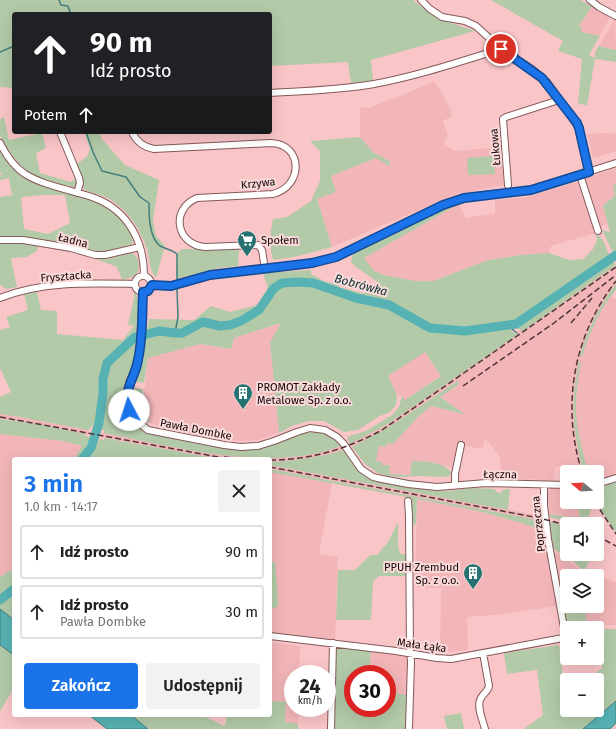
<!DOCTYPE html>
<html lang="pl">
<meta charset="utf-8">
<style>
body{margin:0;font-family:"Fira Sans",sans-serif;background:#f2f2f2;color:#222;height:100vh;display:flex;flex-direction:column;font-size:15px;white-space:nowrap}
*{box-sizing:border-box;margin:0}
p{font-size:13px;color:#767676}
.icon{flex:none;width:22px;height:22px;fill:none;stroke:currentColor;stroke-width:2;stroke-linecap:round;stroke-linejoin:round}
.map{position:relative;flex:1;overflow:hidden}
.details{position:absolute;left:12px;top:457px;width:260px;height:260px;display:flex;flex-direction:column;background:#fff;border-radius:4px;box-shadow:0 4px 16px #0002}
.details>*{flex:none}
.top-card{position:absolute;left:12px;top:12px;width:260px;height:122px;border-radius:4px;box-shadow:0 4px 16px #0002;background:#202124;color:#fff;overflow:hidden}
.needle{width:26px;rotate:288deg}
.fabs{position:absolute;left:560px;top:465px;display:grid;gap:8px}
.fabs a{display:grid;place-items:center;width:44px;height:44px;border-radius:4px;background:#fff;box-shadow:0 4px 16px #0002;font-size:20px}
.speed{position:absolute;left:284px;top:665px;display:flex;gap:8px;font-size:20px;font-weight:700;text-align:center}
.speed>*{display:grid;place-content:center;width:52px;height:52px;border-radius:50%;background:#fff;box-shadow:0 4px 16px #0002;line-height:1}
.speed small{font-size:10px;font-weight:400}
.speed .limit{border:6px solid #d22;background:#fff;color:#111}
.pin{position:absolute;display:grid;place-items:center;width:34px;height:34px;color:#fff;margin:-17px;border:2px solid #fff;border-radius:50%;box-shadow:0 1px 4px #0007}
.me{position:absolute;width:44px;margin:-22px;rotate:355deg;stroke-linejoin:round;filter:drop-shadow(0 0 3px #0008)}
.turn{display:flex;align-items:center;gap:14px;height:84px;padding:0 12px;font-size:18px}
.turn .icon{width:52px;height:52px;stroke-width:2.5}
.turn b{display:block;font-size:28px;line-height:34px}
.then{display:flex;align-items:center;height:38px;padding:0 12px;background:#0003;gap:8px;font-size:15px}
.round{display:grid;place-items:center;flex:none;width:42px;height:42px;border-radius:4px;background:#f2f2f2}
.overview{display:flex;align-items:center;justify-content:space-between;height:68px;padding:0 12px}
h1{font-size:24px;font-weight:600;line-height:30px;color:#1a73e8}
.button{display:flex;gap:8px;margin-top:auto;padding:8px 12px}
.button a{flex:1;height:46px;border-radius:4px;background:#1a73e8;color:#fff;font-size:16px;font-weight:600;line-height:46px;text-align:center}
.button a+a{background:#f2f2f2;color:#222}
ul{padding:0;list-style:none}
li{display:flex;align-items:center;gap:12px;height:54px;margin:0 8px 6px;padding:0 4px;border:2px solid #e0e0e0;border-radius:4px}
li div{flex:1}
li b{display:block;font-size:15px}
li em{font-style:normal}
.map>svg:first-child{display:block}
</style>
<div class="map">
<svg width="616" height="729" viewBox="0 0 616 729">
<rect width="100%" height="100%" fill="#fac5c7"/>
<path fill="#f2b6b8" d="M592,7L611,15L600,36L581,32L579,25Z
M615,18L616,50L599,46Z
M434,81L442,93L451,110L452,116L443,121L448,135L444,144L455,151L502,147L504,185L456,194L332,247L317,199L336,192L331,176L376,158L389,166L390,161L374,153L360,137V107L369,108L407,93Z
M605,133L616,134V151L593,158L587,134Z
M616,168V184L613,186L615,195L603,206L608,224L599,227L583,179Z
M580,181L595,228L596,233L551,246L549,253L521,255L488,260L433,281H415L384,275L374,271L364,258L459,204L466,218L495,213V200L527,197Z
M616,264V284L608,295L616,299V474L607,479L597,481V472H588L586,466H582L584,472H579L576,466L555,467L554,481L499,477L501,466L499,455L485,438L482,449L457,444L453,468L424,461L412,462L410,475L388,474L381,465L375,461L379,446L386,447L387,443L431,406L463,414V413L440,397L458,385L440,392L389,427L368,439L352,447L350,444L388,424Z
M282,323L270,342L279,433L259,440L238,441L217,439L160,427L150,423L143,402L148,358L200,344L231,349L234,338Z
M425,351L441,375L405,401L402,396L397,395L388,376Z
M0,414L20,417L89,430L88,435L32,423L0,419Z
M102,433L212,454L253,457H293L342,446L344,450L315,458L290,461L270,462V459H219L101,437Z
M0,434L63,441L83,446L74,459H14V568L0,577Z
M270,465L542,516L543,521L270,469Z
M270,472L332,483L319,554L338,557L335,640L270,633Z
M552,489H567V502H577L580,520L549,514L548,495V491Z
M417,499L482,512L522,523L543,531L556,606L506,614L467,617L468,650L448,652L440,651L441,588L415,587Z
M554,552L567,559L586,576H567V606H597V576L616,582V625H597L587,627L584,611L564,614Z
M270,642L300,646L299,674H293V708H299L298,724L284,723L286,702L270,701Z
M371,650L407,655L409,660L407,695L387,692V674H369Z"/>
<path fill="#b2caa8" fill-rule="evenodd" d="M0,0H414L416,3L451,23L475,31L371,60L373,81L351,83L348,62L270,66V14H14V88L0,87Z
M491,0H581L592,7L579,25L582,28L581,32L600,36L589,55L595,58V52L599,46L616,50V62L595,59L587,105L578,104L582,59L558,51L563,41Z
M4,117L9,140L42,133L46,148L36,153L40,173L71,182L76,178L77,182L74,187L68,186L35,176L23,168L6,148L0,135V119Z
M84,132H100L101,138L125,165L159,180L153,220L156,236L165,246L156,278C149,269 150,260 147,249C140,229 129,211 111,200C103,195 93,193 85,190L83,187L84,183L82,182L76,165L87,156L90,149Z
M360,137L374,153L390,161L389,166L376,158L331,176L336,192L317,199L332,247L294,257L273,260C269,246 270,233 273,219L287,217L311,201L320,181V151L310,141Z
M0,152L11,167L31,180L102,204L118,216L131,230L133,241L132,244L100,253L0,238V197L12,195L9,178L0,180V175L2,174L0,172ZM44,195H65L70,223L48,234L24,229L21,197Z
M494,156L495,174L468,175L467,158Z
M616,184V251L613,253L602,230L610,232L603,206L615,195L613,185Z
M459,204L364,258L374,271L384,275L415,281H433L488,260L521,255L549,253L569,260L583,259L593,249L597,240L596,233L603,240L610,257L514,323L483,327L458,328L429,325L391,303L378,299L357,295L314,279H300L282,282L272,287L256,310L238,320L219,324L205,318C190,331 180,328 162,328C157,328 152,330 147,330L149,319L194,320L211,306L230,312L257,305L268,288L263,273L311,270V274L326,282L339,284V287L362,293L379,292V283L356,267L351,262L353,253L417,221Z
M24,241L38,244L37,251L26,257L11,258L17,287L6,289L0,285V243Z
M182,249H239L238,266L218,268L176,279L178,252Z
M130,253C140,254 142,271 134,276C131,278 126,279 122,280L117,267L96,259H107Z
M613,261L616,265L523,331L513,327L523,324Z
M300,284L314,286L346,298L389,308L430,330L467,334L508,328L517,335L388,424L350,444L347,439L349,436L366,431L392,415L399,407L402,396L405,400L441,376L425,352L388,376L397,395L396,405L390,412L378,417L358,430L344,432L324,421H308L292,426L279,433L270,342L281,323L234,338L231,349L200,344L148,358L144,383L136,382L143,362L146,337L160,335H182L203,326L229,328L246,321L264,311L274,293L283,285Z
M616,284V290C600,308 589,334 582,357L580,355C588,329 599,306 616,284Z
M134,290C142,301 137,320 136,333L106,361L101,373V392L97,421L88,430L20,417L0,414V397L11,392L0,368V330L10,327L6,317L28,310L24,294L37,292L41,310L57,311V334L123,340L134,326L128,325L134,298Z
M136,340L135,360L130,374L124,385L122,402L126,417L133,425L151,434L235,450L263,447L306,432C323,430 331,434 342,446C326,451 309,456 291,457C228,462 165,445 104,433V430H101L104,417L109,368L117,357Z
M579,361L581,362C578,377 576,392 576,408C576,429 583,452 588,472H584L582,466C572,425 571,402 579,361Z
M459,380L458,385L440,397L463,413V414L431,406L418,417L393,444L387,443L386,447L379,446L376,461L382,462V465H390L389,474L410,475L412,461C425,461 444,462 452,473L449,476L443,477L421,476L398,477L388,476L378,473L365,464L352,447L389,427Z
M135,388L143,389V402L150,423C136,417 131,404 133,390Z
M0,419L32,423L85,434V436H89V443L95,445L100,439L104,440V438L219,459H74L82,446L63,441L0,434Z
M344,450L356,467L367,478L383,482L417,489L449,491L470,488L495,489L496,492L502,493V490L510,489L508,510L270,465V462C296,461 319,457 344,450Z
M270,469L543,521L544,531L522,523L482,512L417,499L416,525L412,523V498L270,472Z
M616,481V533L596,502H597V487Z
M577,502H592L593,504L586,524H575L550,517L549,514L580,519Z
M549,521L567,527V554H587L592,556L584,571L566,555L556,551L553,547Z
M398,522V545L400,554H407L406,576H379L373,581L371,620H336L338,570H355L370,555H377L388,542Z
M270,562H275L278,600V605L275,608H270Z
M14,568V620L0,609V577Z
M585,611L587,627L580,628L567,627L564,614Z
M605,629H616V701L583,729H524L543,715L537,670L507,674L504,653L559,645L565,692H567V710H597V680H587L602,668L597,643V633Z
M0,645L14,655V688L0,711Z
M337,646L371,650L369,674H353V708H387V692L407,695V729H334L335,651Z
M270,701L286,702L285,722L298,724V729H148L131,715H202L224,726L226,723V715H270Z
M461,713L464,729H447L444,716Z"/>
<path fill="#57b2b3" stroke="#447e7f" d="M0,609L14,620V655L0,645Z
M616,701V723L610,729H583Z
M89,715H131L148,729H107Z"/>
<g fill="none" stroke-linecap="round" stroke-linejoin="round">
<path stroke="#447e7f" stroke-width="1.5" d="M59,0L61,5L68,6L70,12L69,14
M0,52L14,46
M86,132L93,152L102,171L126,177L140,197L149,203C149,216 149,237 160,246C166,249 172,250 177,254V279
M507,325L517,333
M175,333L178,317L177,289"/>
<path stroke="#57b2b3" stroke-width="9" d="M82,459L91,448L99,423L103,393V379L107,363L135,337L159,331L175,333H182L203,322L220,326L230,325L241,321L259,310L274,288L282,283L297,282L313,283L356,298L389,305L430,328L465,331L516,324L616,255
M0,600L14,589"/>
<defs>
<path id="minor" d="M421,0L430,9L442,17L465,21L476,26L501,49L532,69L547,82L579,128L589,172
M590,0L599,7L616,16
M270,93C305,91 340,90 374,84C417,76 459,62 501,49
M60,132L79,178L80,183L77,193
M132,132C136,141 143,147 154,149L271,143C303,144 304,186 273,194L197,198C170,209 176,245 205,247L258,245L262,250L265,269
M0,143C6,155 13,166 25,174C38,182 53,186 68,190C77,193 88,195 97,199C129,212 144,243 144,275
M580,175L598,231
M508,185L503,119L506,117L559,100
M0,240H23L71,248L95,255H105L140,247
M135 284a8 8 0 1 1 16 0a8 8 0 1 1-16 0Z
M152,285L171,286L210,275L287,266L312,263L336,257L443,205L464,198L531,190L616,163
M143,292L139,359L129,383L127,400L129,410L135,420L148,430L224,445L241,447L258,446L274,441L297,432L310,428L325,430L337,437L343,443L361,469L373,477L382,479L408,484L437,487L486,483L567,485
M0,298C42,281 90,283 135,284
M597,484L616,478
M455,486V474L461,445
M408,501L409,516L410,653L411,661L409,728
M270,636L396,651L437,658L451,659L563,638L565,633L548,539L544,505V485
M483,653L489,686C488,692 482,694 480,700C477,708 483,721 485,729
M331,729L333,643"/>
</defs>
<use href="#minor" stroke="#85585a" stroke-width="8"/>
<use href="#minor" stroke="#fff" stroke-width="6"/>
<path stroke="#4f3537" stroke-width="1.5" stroke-dasharray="6 3" stroke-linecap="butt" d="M571,323L592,298
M463,386L554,323L616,275
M0,417L229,459
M224,457L249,459
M270,460C310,460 347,449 382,430L616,267
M270,467L539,518L567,525
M582,472C561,406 573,336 616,281
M595,502L616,534
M597,536L616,546"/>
</g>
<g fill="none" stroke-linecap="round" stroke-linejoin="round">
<defs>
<path id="route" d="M129,410C124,384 134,382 138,360C143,338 142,314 143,292L148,291L152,285L171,286L210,275L287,266L312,263L336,257L443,205L464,198L531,190L589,172L579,128L577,123L542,78L501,49"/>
</defs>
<use href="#route" stroke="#114b97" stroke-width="10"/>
<use href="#route" stroke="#1a73e8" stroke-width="7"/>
</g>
<defs>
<symbol id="supermarket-pin" viewBox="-11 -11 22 30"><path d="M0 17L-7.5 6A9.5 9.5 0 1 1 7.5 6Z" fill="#267172" stroke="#f9d9d9"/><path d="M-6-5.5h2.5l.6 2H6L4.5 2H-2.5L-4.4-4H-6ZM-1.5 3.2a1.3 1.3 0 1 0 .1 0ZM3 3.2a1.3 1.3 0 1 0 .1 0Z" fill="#fff"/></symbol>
<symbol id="building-pin" viewBox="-11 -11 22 30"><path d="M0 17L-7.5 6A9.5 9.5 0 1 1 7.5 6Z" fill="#267172" stroke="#f9d9d9"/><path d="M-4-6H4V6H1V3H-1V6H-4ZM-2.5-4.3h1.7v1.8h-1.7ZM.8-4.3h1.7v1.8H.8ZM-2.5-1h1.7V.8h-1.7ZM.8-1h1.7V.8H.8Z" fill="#fff"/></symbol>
</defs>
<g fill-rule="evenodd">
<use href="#supermarket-pin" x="236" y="229" width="22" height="30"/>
<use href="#building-pin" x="232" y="382" width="22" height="30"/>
<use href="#building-pin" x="462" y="562" width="22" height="30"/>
</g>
<g text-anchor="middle" stroke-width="4" stroke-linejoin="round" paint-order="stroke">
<g font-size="11" fill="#160607" stroke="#f9d9d9">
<text transform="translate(495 147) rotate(-95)" y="4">Łukowa</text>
<text transform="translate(258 183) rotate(-6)" y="4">Krzywa</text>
<text transform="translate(73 240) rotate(14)" y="4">Ładna</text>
<text transform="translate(66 276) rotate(-4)" y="4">Frysztacka</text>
<text transform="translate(196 429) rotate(11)" y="4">Pawła Dombke</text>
<text transform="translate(500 474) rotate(1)" y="4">Łączna</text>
<text transform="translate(538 524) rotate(-96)" y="4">Poprzeczna</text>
<text transform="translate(422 645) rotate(8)" y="4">Mała Łąka</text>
</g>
<g font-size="11" fill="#160607" stroke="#f9d9d9" text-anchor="start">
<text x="261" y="244">Społem</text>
<text x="257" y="391">PROMOT Zakłady<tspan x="257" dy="13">Metalowe Sp. z o.o.</tspan></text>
<text x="459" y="571" text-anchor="end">PPUH Zrembud<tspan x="459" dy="13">Sp. z o.o.</tspan></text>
</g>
<g font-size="12" font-style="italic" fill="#033132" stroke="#f9d9d9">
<text transform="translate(361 285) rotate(15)" y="4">Bobrówka</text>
</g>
</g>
</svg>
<div class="fabs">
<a><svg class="needle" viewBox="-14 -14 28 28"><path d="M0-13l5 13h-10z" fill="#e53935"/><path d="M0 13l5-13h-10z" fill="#767676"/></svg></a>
<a><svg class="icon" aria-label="sound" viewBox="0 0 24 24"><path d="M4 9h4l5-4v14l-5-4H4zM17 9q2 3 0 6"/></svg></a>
<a><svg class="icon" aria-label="layers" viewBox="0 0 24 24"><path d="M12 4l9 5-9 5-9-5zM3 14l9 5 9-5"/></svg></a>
<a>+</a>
<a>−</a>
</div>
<div class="speed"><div>24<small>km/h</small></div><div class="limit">30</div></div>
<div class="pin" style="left:501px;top:49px;background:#d93025"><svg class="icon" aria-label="arrive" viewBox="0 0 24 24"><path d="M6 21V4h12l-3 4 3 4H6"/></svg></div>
<svg class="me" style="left:129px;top:410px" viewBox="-20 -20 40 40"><circle r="19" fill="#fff"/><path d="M0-13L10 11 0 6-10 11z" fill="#1a73e8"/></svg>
<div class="top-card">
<div class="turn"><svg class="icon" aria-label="ahead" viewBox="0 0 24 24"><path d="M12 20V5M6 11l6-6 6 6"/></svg><div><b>90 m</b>Idź prosto</div></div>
<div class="then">Potem<svg class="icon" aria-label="ahead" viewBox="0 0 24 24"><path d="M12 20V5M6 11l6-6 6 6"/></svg></div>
</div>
<section class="details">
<div class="overview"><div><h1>3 min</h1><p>1.0 km · 14:17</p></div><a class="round"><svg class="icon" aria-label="close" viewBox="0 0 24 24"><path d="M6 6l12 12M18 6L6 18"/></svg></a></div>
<ul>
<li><svg class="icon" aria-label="ahead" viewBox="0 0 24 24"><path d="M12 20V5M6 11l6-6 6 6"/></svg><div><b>Idź prosto</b></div><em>90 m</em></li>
<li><svg class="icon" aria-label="ahead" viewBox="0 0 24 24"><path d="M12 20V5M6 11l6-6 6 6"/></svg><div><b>Idź prosto</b><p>Pawła Dombke</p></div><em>30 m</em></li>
</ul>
<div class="button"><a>Zakończ</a><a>Udostępnij</a></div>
</section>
</div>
